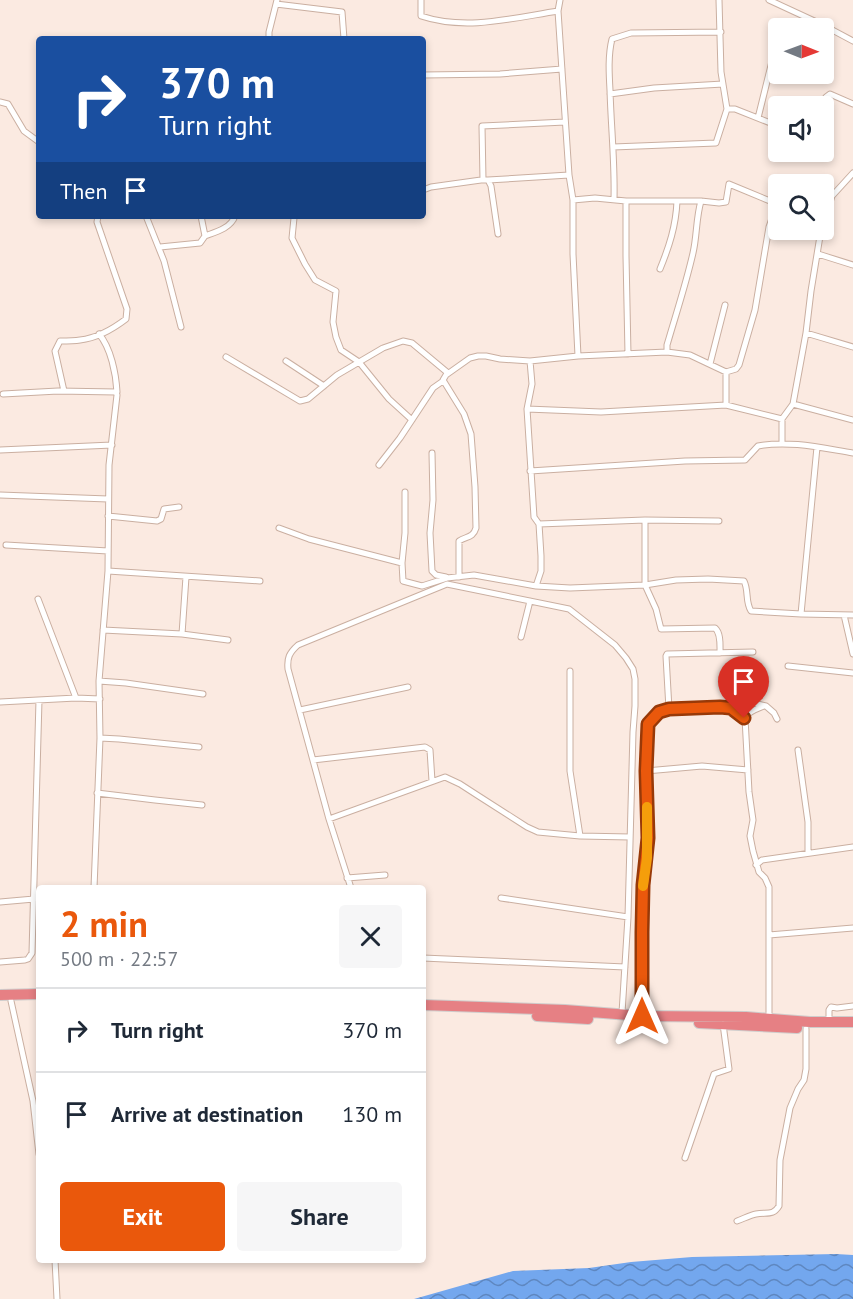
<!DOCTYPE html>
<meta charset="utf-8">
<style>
body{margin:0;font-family:"PT Sans",sans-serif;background:#f6f6f7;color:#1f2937;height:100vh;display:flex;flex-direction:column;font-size:22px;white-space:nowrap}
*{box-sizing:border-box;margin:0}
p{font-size:20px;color:#747a83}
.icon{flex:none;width:33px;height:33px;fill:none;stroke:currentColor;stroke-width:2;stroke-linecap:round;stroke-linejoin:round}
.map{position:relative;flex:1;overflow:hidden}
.details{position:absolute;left:36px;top:885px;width:390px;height:378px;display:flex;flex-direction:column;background:#fff;border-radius:6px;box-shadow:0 3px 9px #0003}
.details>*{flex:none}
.guide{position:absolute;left:36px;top:36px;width:390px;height:183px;border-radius:6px;box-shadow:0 3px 9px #0003;background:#1a4fa0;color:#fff;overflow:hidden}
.needle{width:39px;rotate:91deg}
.fabs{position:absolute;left:768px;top:18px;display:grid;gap:12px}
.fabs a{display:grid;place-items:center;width:66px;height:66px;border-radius:6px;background:#fff;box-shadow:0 3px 9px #0003;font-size:30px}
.pin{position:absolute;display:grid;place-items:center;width:51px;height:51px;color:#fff;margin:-62px -26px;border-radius:50% 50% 50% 0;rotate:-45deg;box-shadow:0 0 6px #0007}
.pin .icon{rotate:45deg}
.me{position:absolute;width:66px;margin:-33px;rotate:0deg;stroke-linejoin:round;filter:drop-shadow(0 0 4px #0008)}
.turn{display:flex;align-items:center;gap:21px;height:126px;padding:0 24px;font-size:27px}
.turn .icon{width:78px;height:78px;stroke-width:2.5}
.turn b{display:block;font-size:42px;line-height:51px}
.then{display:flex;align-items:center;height:57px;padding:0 24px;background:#0003;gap:12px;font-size:22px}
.round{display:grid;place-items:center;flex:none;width:63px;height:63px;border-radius:6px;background:#f6f6f7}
.head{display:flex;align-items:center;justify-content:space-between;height:102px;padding:0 24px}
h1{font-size:36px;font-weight:600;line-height:45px;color:#ea580c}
.button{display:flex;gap:12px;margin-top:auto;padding:12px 24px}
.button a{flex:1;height:69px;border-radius:6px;background:#ea580c;color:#fff;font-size:24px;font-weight:600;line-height:69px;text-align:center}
.button a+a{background:#f6f6f7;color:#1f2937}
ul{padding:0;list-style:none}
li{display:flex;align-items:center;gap:18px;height:84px;padding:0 24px;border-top:2px solid #e0e1e3}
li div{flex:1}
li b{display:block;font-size:22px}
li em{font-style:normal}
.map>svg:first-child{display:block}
</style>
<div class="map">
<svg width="853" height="1299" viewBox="0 0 853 1299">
<defs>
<pattern id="water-waves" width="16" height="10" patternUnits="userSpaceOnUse" patternTransform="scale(1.5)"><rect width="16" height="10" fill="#73a7ee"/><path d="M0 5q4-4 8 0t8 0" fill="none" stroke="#5e87c0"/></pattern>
</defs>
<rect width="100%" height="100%" fill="#fbeae1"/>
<path fill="url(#water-waves)" d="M836,1254L853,1255V1299H414L513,1271L589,1268L631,1262L692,1257Z"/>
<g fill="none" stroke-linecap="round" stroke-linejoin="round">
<defs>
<path id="street" d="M421,0V16C466,31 513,18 558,11
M560,0L558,11L569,175L573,200V254L578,356
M769,0L823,25L853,41
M276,4L342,12L344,39
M269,39V32L277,0
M423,75L500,74L562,69
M610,94L654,88L723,84
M0,102L8,104L24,131L39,142
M820,106L826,97L830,94L853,104
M727,109H735L778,126
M758,118L777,41
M613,147L716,143L727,109L721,72L719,0
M488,180L569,175
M423,190L431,187L481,180
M614,199C615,163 611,127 610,90C609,73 608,55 612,39L631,33L721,32
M573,200L595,198L626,201H677C676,226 669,247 660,269
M626,201V256L628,354
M701,201L719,203L726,202L729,184L770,201L776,207L769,227L755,310L739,365L736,369L726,372V405
M146,216L164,261L181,327
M201,216L205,236C216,232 231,228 235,216
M293,216L294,218L292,238L305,264L315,280L336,291L333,322L336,337L341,350L359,362L389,399L412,420
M824,221L832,196L853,173
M498,234L491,186L488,180H483L482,126L565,122
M160,247L200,243L205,236
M818,254L853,265
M806,333L853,347
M99,334C111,348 116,374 117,392H116
M667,352V345C676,314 686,284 693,253C697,236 696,218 701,201H677
M226,357L300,401L308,399L337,375L383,348L403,341L412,343L448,373
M286,361L324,386
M530,361L532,384L527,409L534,517L539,524L541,556V571L536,586
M710,364L725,305
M64,391L55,351L60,341C67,341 74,341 80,340C97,338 113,329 126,319L127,309L97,222L98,216
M3,394L58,391L116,392L117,395L109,465L108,571L99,681L100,738L94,888
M793,404L853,420
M527,409L601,412L726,405L782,419
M782,444V419L793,404L806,333L811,291L821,230
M0,450L112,445
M432,453L433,500L430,533L432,571L436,575L446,577
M379,465L400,438L433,388L443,381
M530,471L685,461L745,460L758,446C789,440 822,448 853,453
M0,495L108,499
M108,516L157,521L161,519L164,509L179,507
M645,520V585L656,609L661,629L715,628C721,633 720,645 720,653
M539,524L645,520L719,521
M279,528L309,539L402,563L403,581L422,586L447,578L474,575L536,586L570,588L645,585L676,580L708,579L744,581C749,591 745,601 751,611L801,614L853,615
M6,545L108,551
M402,563L405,533V492
M108,571L260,581
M459,577V541C467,536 473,538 476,528L475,487L471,434L464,414L443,380L446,375L470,358L478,356H486L500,359L530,361L578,356L667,352L690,355L726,372
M38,599L76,698
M801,614L817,447
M844,615L853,654
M103,630L182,634L186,577
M182,634L228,640
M521,637L530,601
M788,666L853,673
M570,671V771L580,836
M99,681L126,683L203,694
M0,702L76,698L100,699
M764,706C757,709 748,711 745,718L749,792L753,820L750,836L753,851L759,872L765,878L769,887V1019
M731,708L745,718
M669,709L666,656L667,654L753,652
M300,710L408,687
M100,738L119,739L199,747
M798,750L808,822V853
M313,760L425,747L430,750L432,781
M646,771L702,766L748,770
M97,793L155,800L202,805
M329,819L445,777L460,784L477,795L527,827L538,832L580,836L630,837
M756,865L762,860L853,847
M347,878L385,875
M351,888L329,819L288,669C287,658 289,653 298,645L447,584L569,609L615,645L626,658L633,669L635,679V706L633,732L628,917L622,1013
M501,898L628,917
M0,902L34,899
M769,935L853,928
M423,958L625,967
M0,962L25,960L28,959L32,953L39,700
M11,1001L33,1101L39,1154
M642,1016V932L643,885L647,838L646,771L648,724L659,712L669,709L720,707L731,708L754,703L766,706L774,713L777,719
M829,1022V1010L831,1007L837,1008L853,1006
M685,1158L714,1074L729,1069L723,1024
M737,1221C743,1219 750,1215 756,1214C767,1212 773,1216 779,1206L780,1160L790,1108L798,1089L804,1080L806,1069V1029
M55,1260L57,1299"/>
<path id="highway" d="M0,995L39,994
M423,1005L565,1010L642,1016L746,1017L810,1022H853
M537,1016L588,1019
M699,1023L797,1028"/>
</defs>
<use href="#street" stroke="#caafa1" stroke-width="7"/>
<use href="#highway" stroke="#cfcdcc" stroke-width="12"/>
<use href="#street" stroke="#fff" stroke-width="5"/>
<use href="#highway" stroke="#e68084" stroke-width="10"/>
</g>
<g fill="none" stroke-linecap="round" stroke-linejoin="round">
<defs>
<path id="route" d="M642,1016V932L643,885L648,838L646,771L648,724L659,712L669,709L720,707L731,708L744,718"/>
</defs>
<use href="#route" stroke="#983908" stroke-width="15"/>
<use href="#route" stroke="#ea580c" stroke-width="10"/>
<path stroke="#f59e0b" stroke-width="10" d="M643,886L647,858V807"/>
</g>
</svg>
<div class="fabs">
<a><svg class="needle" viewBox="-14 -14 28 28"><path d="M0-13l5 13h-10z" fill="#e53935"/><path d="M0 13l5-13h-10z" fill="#747a83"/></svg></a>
<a><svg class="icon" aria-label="sound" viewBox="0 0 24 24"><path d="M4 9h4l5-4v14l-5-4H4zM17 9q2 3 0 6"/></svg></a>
<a><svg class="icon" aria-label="search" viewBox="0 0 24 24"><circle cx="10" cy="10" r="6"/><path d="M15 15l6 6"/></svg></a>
</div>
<div class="pin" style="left:744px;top:718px;background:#d93025"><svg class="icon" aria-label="arrive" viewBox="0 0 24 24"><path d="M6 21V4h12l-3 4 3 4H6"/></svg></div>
<svg class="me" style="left:642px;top:1016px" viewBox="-20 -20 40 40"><path d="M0-17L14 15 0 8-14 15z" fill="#ea580c" stroke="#fff" stroke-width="4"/></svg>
<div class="guide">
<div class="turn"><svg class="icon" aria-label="right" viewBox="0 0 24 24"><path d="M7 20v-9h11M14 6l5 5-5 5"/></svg><div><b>370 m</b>Turn right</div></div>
<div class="then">Then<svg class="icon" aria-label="arrive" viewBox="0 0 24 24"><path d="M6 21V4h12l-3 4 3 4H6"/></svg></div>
</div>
<section class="details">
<div class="head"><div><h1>2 min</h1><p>500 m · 22:57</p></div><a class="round"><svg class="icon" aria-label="close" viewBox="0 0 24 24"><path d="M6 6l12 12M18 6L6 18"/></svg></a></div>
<ul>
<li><svg class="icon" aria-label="right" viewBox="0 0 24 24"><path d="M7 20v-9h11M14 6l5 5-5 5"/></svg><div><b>Turn right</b></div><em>370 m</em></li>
<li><svg class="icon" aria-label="arrive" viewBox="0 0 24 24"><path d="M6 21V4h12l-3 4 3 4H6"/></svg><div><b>Arrive at destination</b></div><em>130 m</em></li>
</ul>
<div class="button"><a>Exit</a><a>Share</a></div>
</section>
</div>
